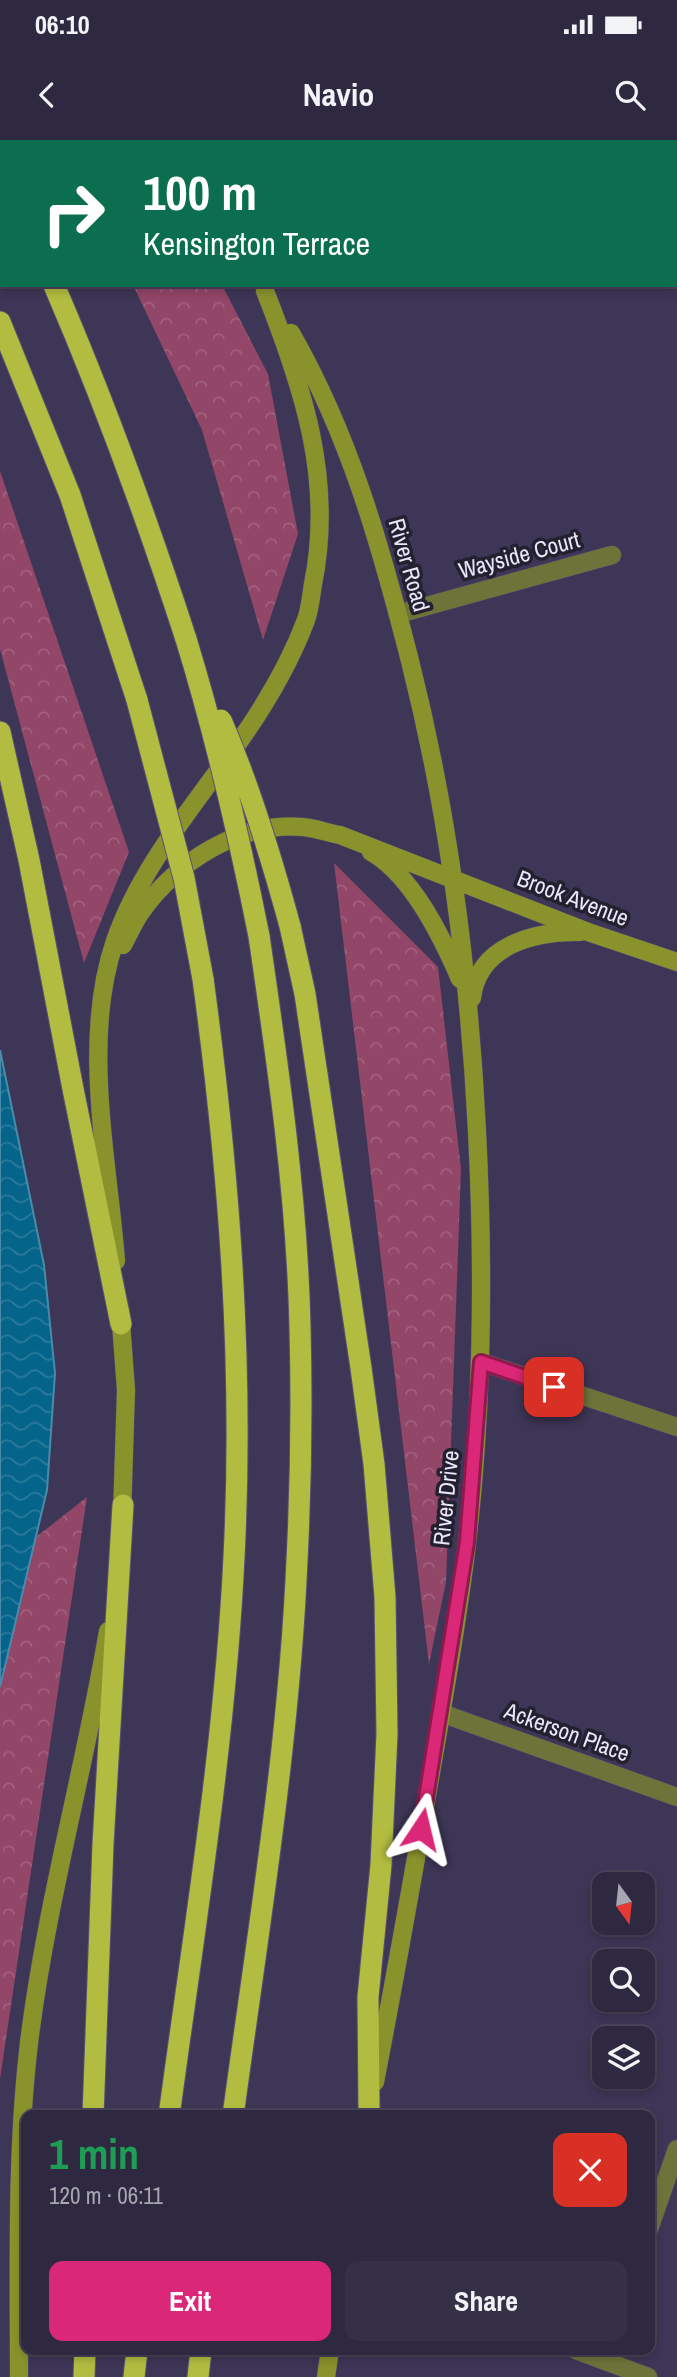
<!DOCTYPE html>
<meta charset="utf-8">
<style>
body{margin:0;font-family:"Archivo Narrow",sans-serif;background:#363047;color:#f1f3f6;height:100vh;display:flex;flex-direction:column;font-size:26px;white-space:nowrap}
*{box-sizing:border-box;margin:0}
p{font-size:23px;color:#a7a6b1}
.icon{flex:none;width:38px;height:38px;fill:none;stroke:currentColor;stroke-width:2;stroke-linecap:round;stroke-linejoin:round}
.map{position:relative;flex:1;overflow:hidden}
.sheet{position:absolute;left:21px;top:1970px;width:634px;height:245px;display:flex;flex-direction:column;background:#2e2840;border-radius:14px;box-shadow:0 4px 10px #0003,0 0 0 2px #494459}
.sheet>*{flex:none}
.top-card{position:absolute;left:0px;top:0px;width:677px;height:147px;box-shadow:0 4px 10px #0003,0 0 0 2px #494459;background:#0b6e4f;color:#fff;overflow:hidden}
.needle{width:46px;rotate:165deg}
.buttons{position:absolute;left:592px;top:1732px;display:grid;gap:14px}
.buttons a{display:grid;place-items:center;width:63px;height:63px;border-radius:14px;background:#2e2840;box-shadow:0 4px 10px #0003,0 0 0 2px #494459;font-size:35px}
.pin{position:absolute;display:grid;place-items:center;width:60px;height:60px;color:#fff;margin:-30px;border-radius:14px;box-shadow:0 4px 10px #0006}
.me{position:absolute;width:77px;margin:-38px;rotate:10deg;stroke-linejoin:round;filter:drop-shadow(0 0 5px #0008)}
.turn{display:flex;align-items:center;gap:24px;height:147px;padding:0 28px;font-size:32px}
.turn .icon{width:91px;height:91px;stroke-width:2.5}
.turn b{display:block;font-size:49px;line-height:60px}
.round{display:grid;place-items:center;flex:none;width:74px;height:74px;border-radius:14px;background:#363047}
.overview{display:flex;align-items:center;justify-content:space-between;height:119px;padding:0 28px}
h1{font-size:42px;font-weight:700;line-height:52px;color:#1e9e55}
.action{display:flex;gap:14px;margin-top:auto;padding:14px 28px}
.action a{flex:1;height:80px;border-radius:14px;background:#db2777;color:#fff;font-size:28px;font-weight:700;line-height:80px;text-align:center}
.action a+a{background:#363047;color:#f1f3f6}
.status{display:flex;justify-content:space-between;align-items:center;height:49px;padding:0 35px;background:#2e2840;direction:ltr}
.status svg{height:19px;fill:currentColor}
header{display:flex;justify-content:space-between;align-items:center;height:91px;padding:0 28px;background:#2e2840;font-size:32px;font-weight:700}
.map>svg:first-child{display:block}
</style>
<div class="status"><b>06:10</b><svg viewBox="0 0 49 12"><path d="M0 12V9h3v3zM5 12V6h3v6zM10 12V3h3v9zM15 12V0h3v12zM26 1h20v11H26zM47 4h2v5h-2z"/></svg></div>
<header><svg class="icon" aria-label="back" viewBox="0 0 24 24"><path d="M15 5l-7 7 7 7"/></svg>Navio<svg class="icon" aria-label="search" viewBox="0 0 24 24"><circle cx="10" cy="10" r="6"/><path d="M15 15l6 6"/></svg></header>
<div class="map">
<svg width="677" height="2237" viewBox="0 0 677 2237">
<defs>
<pattern id="forest-crowns" width="20" height="18" patternUnits="userSpaceOnUse" patternTransform="scale(1.75)"><rect width="20" height="18" fill="#924668"/><path d="M2 6a3 3 0 1 1 6 0M12 15a3 3 0 1 1 6 0" fill="none" stroke="#a1617e"/></pattern>
<pattern id="water-waves" width="16" height="10" patternUnits="userSpaceOnUse" patternTransform="scale(1.75)"><rect width="16" height="10" fill="#05648a"/><path d="M0 5q4-4 8 0t8 0" fill="none" stroke="#2a7a9b"/></pattern>
</defs>
<rect width="100%" height="100%" fill="#3d3656"/>
<path fill="url(#forest-crowns)" d="M133,145H222L268,234L298,394L263,500L202,290Z
M0,331L129,712L84,823L0,509Z
M334,723L438,827L461,1029L446,1442L429,1524Z
M87,1357L0,1939V1547L36,1397Z"/>
<path fill="url(#water-waves)" stroke="#4a8bac" stroke-width="2" d="M0,910L44,1125L55,1233L47,1350L0,1547Z"/>
<g fill="none" stroke-linecap="round" stroke-linejoin="round">
<defs>
<path id="street" d="M593,2V0
M676,44H677
M398,474L612,415
M481,1222L677,1287
M441,1573L677,1657
M649,2089L677,2009
M576,2210L648,2237"/>
<path id="secondary" d="M184,0L185,2
M291,193C350,296 381,407 410,521C449,675 469,832 477,991C484,1128 483,1266 467,1403C459,1474 446,1545 434,1615C415,1725 396,1833 375,1942
M371,712C412,735 442,797 460,839
M123,805C129,794 134,782 141,772C178,721 238,682 303,687C315,688 328,693 340,695L588,792L677,822
M472,858C478,805 535,791 580,792
M116,1121C108,1019 81,900 115,801C139,731 188,673 231,613C261,572 288,528 306,480C310,469 311,456 313,444C334,340 303,247 265,151
M120,1170L126,1250L122,1376
M19,2237C19,2126 16,2013 29,1903C46,1764 85,1628 108,1491
M326,2237L330,2210"/>
<path id="highway" d="M0,28L2,32
M54,145C104,261 147,379 186,499
M0,182L70,355L137,560
M0,592L29,720L73,949L121,1184
M290,786L305,854L361,1228L374,1324L385,1457L387,1594L381,1725L368,1857L369,1970
M93,1976L103,1704L123,1365
M169,1976C194,1790 225,1604 234,1417C244,1223 229,1031 203,839
M233,1976C258,1791 289,1606 297,1420C301,1342 302,1265 300,1187C297,1056 278,926 259,796
M84,2237L85,2210
M134,2237L137,2210
M198,2237L201,2210"/>
</defs>
<use href="#street" stroke="#595270" stroke-width="19"/>
<use href="#secondary" stroke="#595270" stroke-width="19"/>
<use href="#highway" stroke="#595270" stroke-width="23"/>
<use href="#street" stroke="#6e7439" stroke-width="18"/>
<use href="#secondary" stroke="#8a922c" stroke-width="18"/>
<use href="#highway" stroke="#b2bc40" stroke-width="21"/>
<defs>
<path id="highway-bridge" d="M186,499C216,597 239,696 259,796
M137,560L184,738L203,839
M221,580C250,647 271,716 290,786"/>
</defs>
<use href="#highway-bridge" stroke="#595270" stroke-width="23" stroke-linecap="butt"/>
<use href="#highway-bridge" stroke="#b2bc40" stroke-width="21"/>
</g>
<g fill="none" stroke-linecap="round" stroke-linejoin="round">
<defs>
<path id="route" d="M421,1689L467,1402L481,1222L554,1247"/>
</defs>
<use href="#route" stroke="#8e194d" stroke-width="18"/>
<use href="#route" stroke="#db2777" stroke-width="12"/>
</g>
<g text-anchor="middle" stroke-width="7" stroke-linejoin="round" paint-order="stroke">
<g font-size="23" fill="#eae6fb" stroke="#23202f">
<text transform="translate(519 415) rotate(-15)" y="8">Wayside Court</text>
<text transform="translate(409 425) rotate(74)" y="8">River Road</text>
<text transform="translate(573 758) rotate(21)" y="8">Brook Avenue</text>
<text transform="translate(446 1358) rotate(-84)" y="8">River Drive</text>
<text transform="translate(567 1592) rotate(20)" y="8">Ackerson Place</text>
</g>
</g>
</svg>
<div class="buttons">
<a><svg class="needle" viewBox="-14 -14 28 28"><path d="M0-13l5 13h-10z" fill="#e53935"/><path d="M0 13l5-13h-10z" fill="#a7a6b1"/></svg></a>
<a><svg class="icon" aria-label="search" viewBox="0 0 24 24"><circle cx="10" cy="10" r="6"/><path d="M15 15l6 6"/></svg></a>
<a><svg class="icon" aria-label="layers" viewBox="0 0 24 24"><path d="M12 4l9 5-9 5-9-5zM3 14l9 5 9-5"/></svg></a>
</div>
<div class="pin" style="left:554px;top:1247px;background:#d93025"><svg class="icon" aria-label="arrive" viewBox="0 0 24 24"><path d="M6 21V4h12l-3 4 3 4H6"/></svg></div>
<svg class="me" style="left:421px;top:1689px" viewBox="-20 -20 40 40"><path d="M0-17L14 15 0 8-14 15z" fill="#db2777" stroke="#fff" stroke-width="4"/></svg>
<div class="top-card">
<div class="turn"><svg class="icon" aria-label="right" viewBox="0 0 24 24"><path d="M7 20v-9h11M14 6l5 5-5 5"/></svg><div><b>100 m</b>Kensington Terrace</div></div>
</div>
<section class="sheet">
<div class="overview"><div><h1>1 min</h1><p>120 m · 06:11</p></div><a class="round" style="background:#d93025;color:#fff"><svg class="icon" aria-label="close" viewBox="0 0 24 24"><path d="M6 6l12 12M18 6L6 18"/></svg></a></div>
<div class="action"><a>Exit</a><a>Share</a></div>
</section>
</div>
